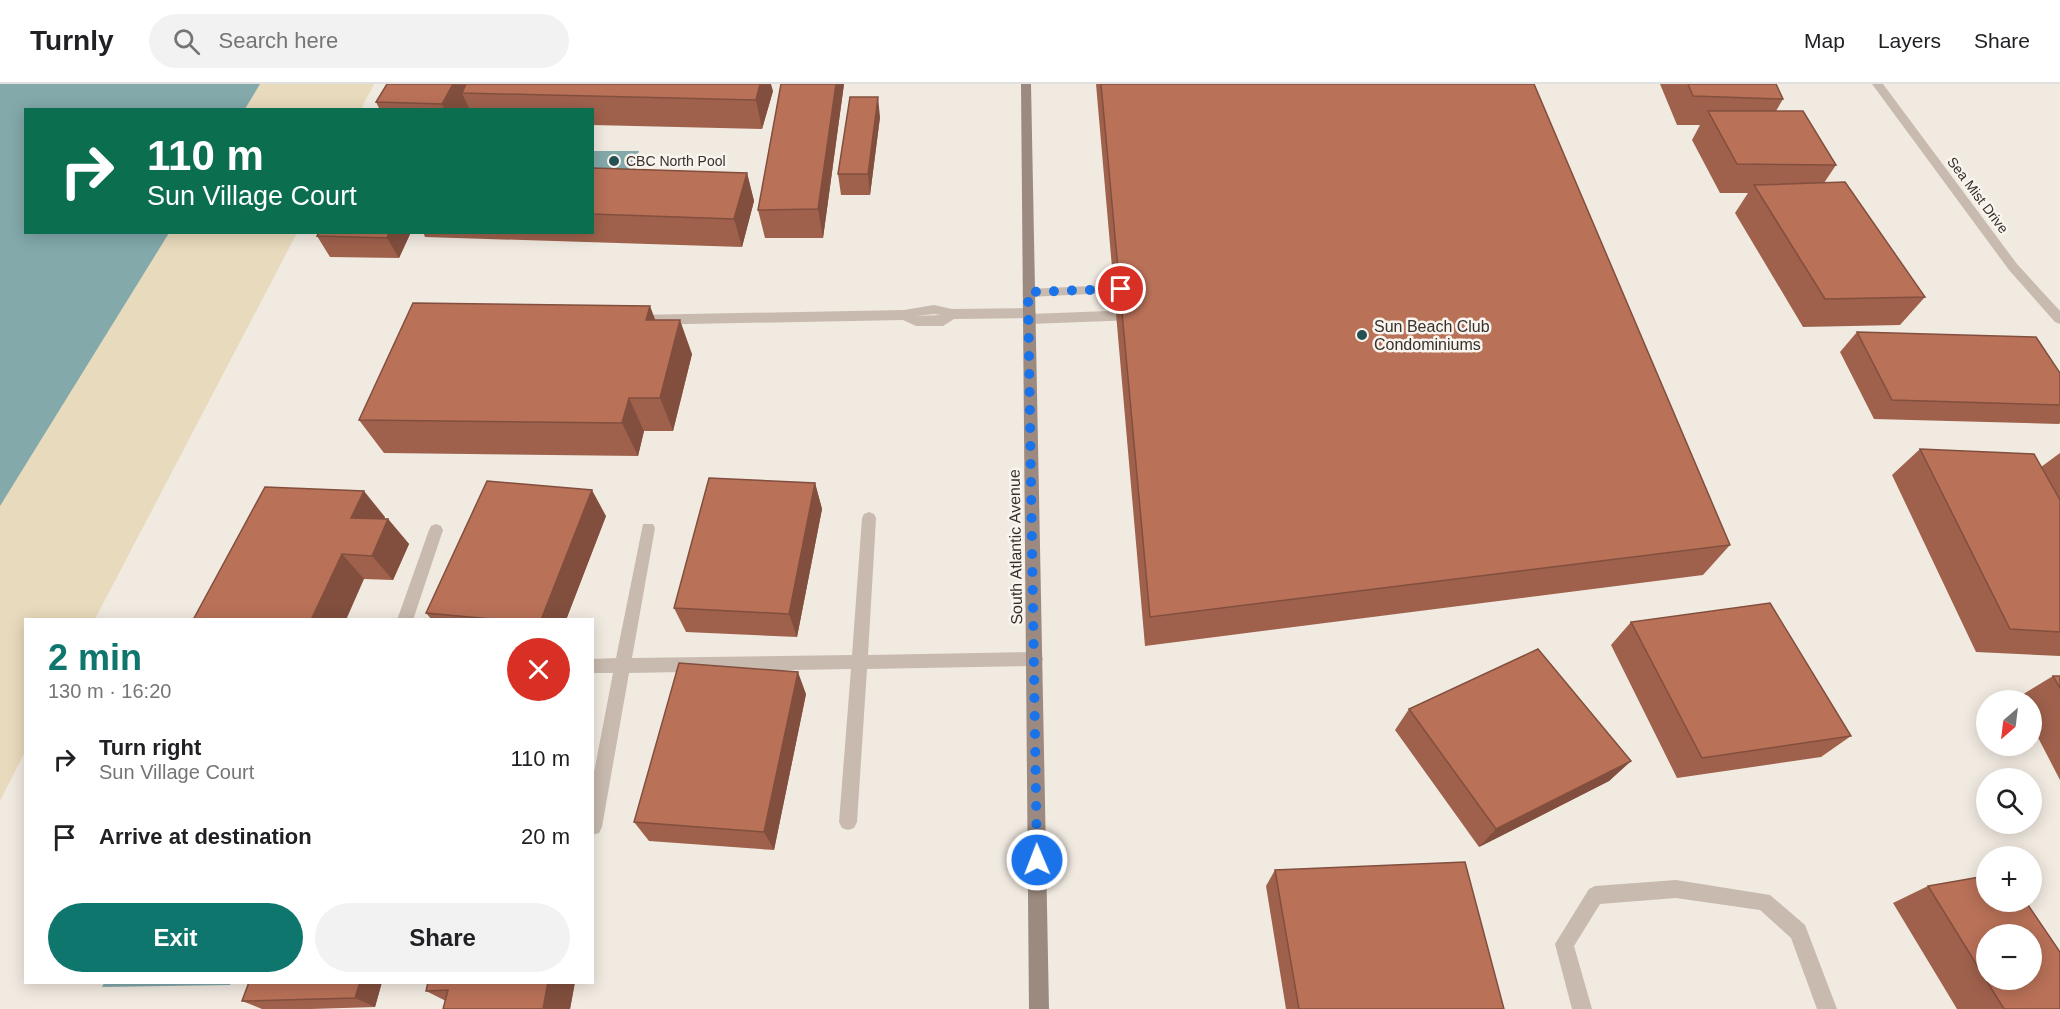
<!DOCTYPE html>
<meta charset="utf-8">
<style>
body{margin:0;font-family:Helvetica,sans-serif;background:#f2f2f2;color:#202124;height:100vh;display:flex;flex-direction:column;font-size:22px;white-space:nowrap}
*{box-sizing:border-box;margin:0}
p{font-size:20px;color:#757577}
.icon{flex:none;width:33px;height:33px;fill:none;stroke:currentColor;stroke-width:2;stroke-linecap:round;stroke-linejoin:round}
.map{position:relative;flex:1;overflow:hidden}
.panel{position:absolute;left:24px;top:534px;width:570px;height:366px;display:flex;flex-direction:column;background:#fff;border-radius:0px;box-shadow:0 3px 15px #0003}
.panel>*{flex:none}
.top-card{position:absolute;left:24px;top:24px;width:570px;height:126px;border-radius:0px;box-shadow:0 3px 15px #0003;background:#0b6e4f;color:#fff;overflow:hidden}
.needle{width:39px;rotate:208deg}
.controls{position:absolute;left:1976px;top:606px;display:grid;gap:12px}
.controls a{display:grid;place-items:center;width:66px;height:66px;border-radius:50%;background:#fff;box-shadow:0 3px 15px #0003;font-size:30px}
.pin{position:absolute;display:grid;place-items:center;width:51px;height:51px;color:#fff;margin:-26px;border:3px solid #fff;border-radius:50%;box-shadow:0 2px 6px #0007}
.me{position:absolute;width:66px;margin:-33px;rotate:359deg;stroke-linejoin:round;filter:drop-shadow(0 0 4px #0008)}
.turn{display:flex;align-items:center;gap:21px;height:126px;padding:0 24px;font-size:27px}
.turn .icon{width:78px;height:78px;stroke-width:2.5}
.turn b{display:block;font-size:42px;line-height:51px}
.round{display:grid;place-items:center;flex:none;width:63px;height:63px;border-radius:32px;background:#f2f2f2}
.summary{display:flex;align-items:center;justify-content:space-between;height:102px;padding:0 24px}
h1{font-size:36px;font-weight:700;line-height:45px;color:#0f766e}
.cta{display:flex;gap:12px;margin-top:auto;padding:12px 24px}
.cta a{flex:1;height:69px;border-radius:36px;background:#0f766e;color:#fff;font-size:24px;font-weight:700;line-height:69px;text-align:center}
.cta a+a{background:#f2f2f2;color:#202124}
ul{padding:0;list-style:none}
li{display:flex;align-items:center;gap:18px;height:78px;padding:0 24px}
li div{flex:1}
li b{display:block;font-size:22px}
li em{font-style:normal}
header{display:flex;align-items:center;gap:36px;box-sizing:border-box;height:84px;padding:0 30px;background:#fff;border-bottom:2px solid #e0e0e0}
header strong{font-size:28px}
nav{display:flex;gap:33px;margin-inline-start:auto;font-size:21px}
.search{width:420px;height:54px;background:#f2f2f2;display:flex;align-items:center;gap:15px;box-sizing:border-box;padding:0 21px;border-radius:33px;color:#757577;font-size:22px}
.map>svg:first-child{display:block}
</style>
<header>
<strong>Turnly</strong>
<div class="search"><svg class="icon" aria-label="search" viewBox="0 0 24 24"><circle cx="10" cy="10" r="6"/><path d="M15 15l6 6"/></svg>Search here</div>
<nav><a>Map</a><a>Layers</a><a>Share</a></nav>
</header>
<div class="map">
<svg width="2060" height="925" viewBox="0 0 2060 925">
<rect width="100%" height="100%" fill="#f1eae1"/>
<path fill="#e8dabc" d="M0,0H374L361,25L26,26V148L297,149L95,535L26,536L25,668L0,717Z"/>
<path fill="#83a9ab" d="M0,0H260L245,25L26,26V148L169,149L0,422Z
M592,67H639L633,87H593Z
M104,899V898L231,899L230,901L102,903Z"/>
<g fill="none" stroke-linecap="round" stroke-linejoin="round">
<path fill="#c8baae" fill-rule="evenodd" d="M934,221L952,225L1030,224L1036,229L1030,234L954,235L943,242H916L903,236L636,241L630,236L636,231L904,226ZM934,230L941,231L917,232Z
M869,428L874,430L876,434L868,571L1035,568L1041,570L1043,575L1041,580L1035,582L867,585L857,738L854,744L848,746L842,744L839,738L851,585L629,589L602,743L599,749L592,751V699L613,589H592V575L616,574L643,440H653L655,444L632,574L852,571L862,434L864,430Z
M436,440L441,442L443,446L413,536H397L429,446L431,442Z"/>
<path fill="#c8baae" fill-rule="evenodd" d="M1872,0H1883L2017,180L2060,227V240L2055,238L2009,186Z
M1133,200L1139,204L1133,208L1028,213L1022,209L1028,205Z
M1135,226L1141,231L1135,236L1030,240L1024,235L1030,230Z
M1676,796L1770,811L1805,841L1837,925H1817L1791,854L1760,826L1676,814L1600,820L1574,862L1592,925H1572L1555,860L1589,805L1595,802Z"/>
<path fill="#9c8a80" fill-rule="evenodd" d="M1021,0H1031L1049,925H1029Z"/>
</g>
<path fill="#9f614c" d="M387,0L773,7L762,45L592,41V26H469V24L468,26H380L376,18Z
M781,0H844L823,154H765L758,126Z
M1096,0H1534L1730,461L1703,491L1145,562Z
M1660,0H1776L1783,15L1776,27L1836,81L1824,99L1925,213L1900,241L1803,243L1735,129L1748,109H1720L1692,56L1700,41H1677Z
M880,33L870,111H841L838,90Z
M592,84L747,89L754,117L742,163L425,153L423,148H592Z
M319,148H411L399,174L330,173L317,152Z
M656,236L692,270L673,347H644L638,372L384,369L359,336Z
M1857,248L2060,289V339L2059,340L1874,335L1840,268Z
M1920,365L2041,383L2060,369V572L1976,568L1892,391Z
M815,399L822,425L797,553L686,548L674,524Z
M606,432L566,536H432L426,529Z
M385,433L384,435H388L409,460L393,496L364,495L193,536Z
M1631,538L1851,652L1821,673L1677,694L1611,561Z
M2053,592H2060V696L2031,640V616H2019L2017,614Z
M806,610L774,766L649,757L634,738Z
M1409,625L1631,677L1609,697L1479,763L1395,646Z
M1275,786L1504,925H1286L1266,802Z
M1928,802L2060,925H1957L1893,819Z
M249,898H382L375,923L311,925H262L242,917Z
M575,898L570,925H443L446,917L426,907Z"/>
<path fill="#824f3e" d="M453,0H481L462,9L469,24L468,26H445L442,20Z
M760,0H771L773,7L762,45L756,16Z
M836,0H844L823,154L818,125Z
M878,13L880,33L870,111L868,90Z
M747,89L754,117L742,163L734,135Z
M389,148H411L399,174L387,154Z
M650,222L663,256L646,236Z
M680,236L692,270L673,347L660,314Z
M629,314L644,347L638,372L622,339Z
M815,399L822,425L797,553L789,530Z
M592,406L606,432L566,536H541Z
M364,407L385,433L373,459L351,434Z
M388,435L409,460L393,496L372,472Z
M342,470L364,495L346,536H311Z
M798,588L806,610L774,766L764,748Z
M1631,677L1609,697L1479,763L1496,745Z
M360,898H382L375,923L355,914Z
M548,898H575L570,925H543Z"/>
<path fill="#b97158" stroke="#824f3e" stroke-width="1.5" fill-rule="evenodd" d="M387,0H453L442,20L376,18Z
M466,0H760L756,16L462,9Z
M781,0H836L818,125L758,126Z
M1101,0H1534L1730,461L1150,533Z
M1688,0H1776L1783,15L1693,12Z
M850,13H878L868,90H838Z
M1708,27H1803L1836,81L1737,80Z
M592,84L747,89L734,135L592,130Z
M1845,98L1925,213L1825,215L1754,101Z
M319,148H389L387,154L317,152Z
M413,219L650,222L646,236H680L660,314H629L622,339L359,336Z
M1857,248L2036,253L2060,289V321L1892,316Z
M1920,365L2034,370L2060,416V548L2010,545Z
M709,394L815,399L789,530L674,524Z
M487,397L592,406L541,536H502L426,529Z
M265,403L364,407L351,434L388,435L372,472L342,470L311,536H193Z
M1770,519L1851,652L1702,674L1631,538Z
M1538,565L1631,677L1496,745L1409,625Z
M679,579L798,588L764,748L634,738Z
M2053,592H2060V604Z
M1465,778L1504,925H1299L1275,786Z
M1986,792V818H2026L2060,868V925H2004L1928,802ZM1986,850H2031V896H1986Z
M249,898H360L355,914L242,917Z
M428,898H548L543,925H443L448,906L426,907Z"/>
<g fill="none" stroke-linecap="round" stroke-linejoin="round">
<path stroke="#1a73e8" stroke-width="10" stroke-dasharray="0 18" d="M1037,776L1028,208L1121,205"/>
</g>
<g fill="#255155" stroke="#f9f4ed" stroke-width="2">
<circle cx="614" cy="77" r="6"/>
<circle cx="1362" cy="251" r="6"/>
</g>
<g text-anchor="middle" stroke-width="5" stroke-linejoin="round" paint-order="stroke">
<g font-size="14" fill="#38302c" stroke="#f9f4ed" text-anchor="start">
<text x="626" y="82">CBC North Pool</text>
</g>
<g font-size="14" fill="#38302c" stroke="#f9f4ed">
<text transform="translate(1978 111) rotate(53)" y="5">Sea Mist Drive</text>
</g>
<g font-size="16" fill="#38302c" stroke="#f9f4ed" text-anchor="start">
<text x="1374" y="248">Sun Beach Club<tspan x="1374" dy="18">Condominiums</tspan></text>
</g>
<g font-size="16" fill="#38302c" stroke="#f9f4ed">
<text transform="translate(1015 463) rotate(-91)" y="6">South Atlantic Avenue</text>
</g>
</g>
</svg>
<div class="controls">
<a><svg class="needle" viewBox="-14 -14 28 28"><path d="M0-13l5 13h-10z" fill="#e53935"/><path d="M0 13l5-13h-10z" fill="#757577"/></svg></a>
<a><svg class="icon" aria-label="search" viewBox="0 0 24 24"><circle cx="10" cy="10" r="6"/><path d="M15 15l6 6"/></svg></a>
<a>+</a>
<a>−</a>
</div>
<div class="pin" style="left:1121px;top:205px;background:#d93025"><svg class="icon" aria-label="arrive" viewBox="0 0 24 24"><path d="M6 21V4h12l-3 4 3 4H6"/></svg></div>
<svg class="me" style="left:1037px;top:776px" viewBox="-20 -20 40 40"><circle r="17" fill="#1a73e8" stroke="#fff" stroke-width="3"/><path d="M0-11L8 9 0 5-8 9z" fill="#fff"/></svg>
<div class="top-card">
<div class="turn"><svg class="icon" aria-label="right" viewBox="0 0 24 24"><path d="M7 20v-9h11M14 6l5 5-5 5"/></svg><div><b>110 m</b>Sun Village Court</div></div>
</div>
<section class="panel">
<div class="summary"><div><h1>2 min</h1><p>130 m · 16:20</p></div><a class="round" style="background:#d93025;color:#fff"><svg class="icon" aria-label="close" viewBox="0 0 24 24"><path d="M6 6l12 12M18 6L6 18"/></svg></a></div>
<ul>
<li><svg class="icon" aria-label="right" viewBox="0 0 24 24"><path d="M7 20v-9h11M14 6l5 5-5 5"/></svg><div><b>Turn right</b><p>Sun Village Court</p></div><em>110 m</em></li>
<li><svg class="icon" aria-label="arrive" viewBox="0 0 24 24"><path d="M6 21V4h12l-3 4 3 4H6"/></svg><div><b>Arrive at destination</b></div><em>20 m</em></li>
</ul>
<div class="cta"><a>Exit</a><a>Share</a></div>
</section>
</div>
